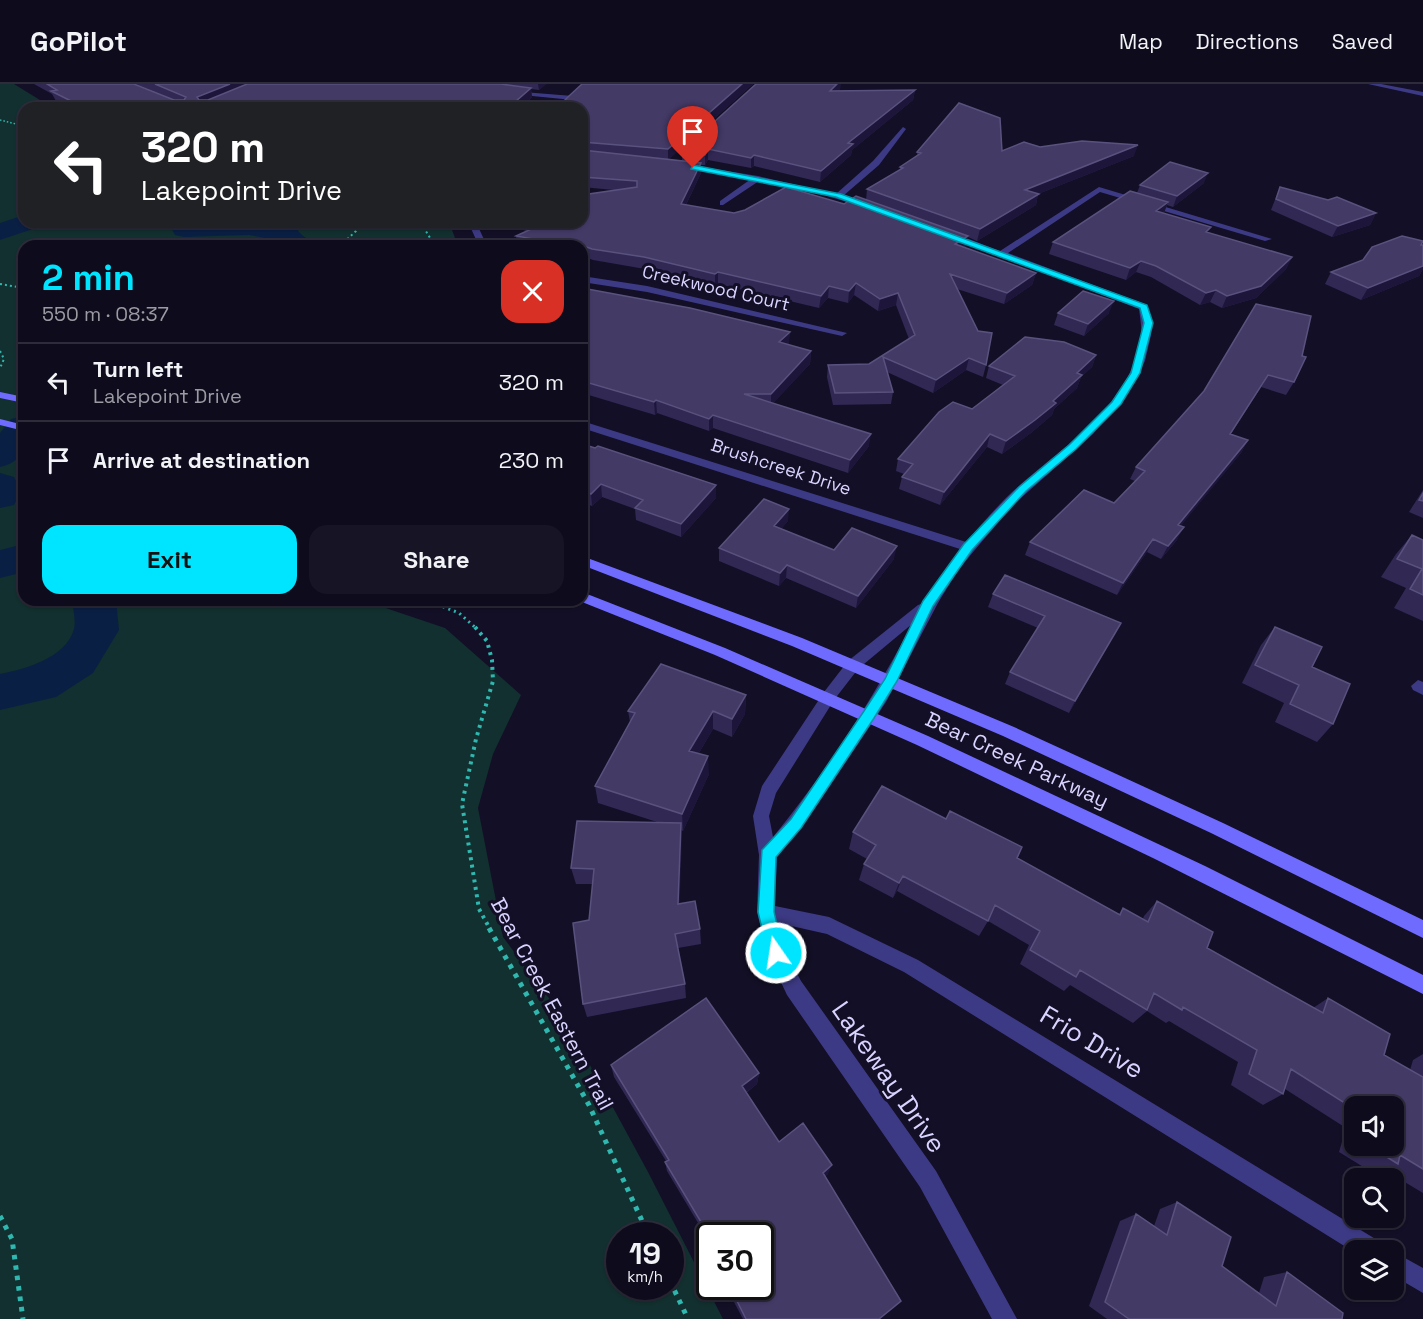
<!DOCTYPE html>
<meta charset="utf-8">
<style>
body{margin:0;font-family:"Space Grotesk",sans-serif;background:#171425;color:#f1f3f6;height:100vh;display:flex;flex-direction:column;font-size:22px;white-space:nowrap}
*{box-sizing:border-box;margin:0}
p{font-size:20px;color:#9b9ba3}
.icon{flex:none;width:33px;height:33px;fill:none;stroke:currentColor;stroke-width:2;stroke-linecap:round;stroke-linejoin:round}
.map{position:relative;flex:1;overflow:hidden}
.panel{position:absolute;left:18px;top:156px;width:570px;height:366px;display:flex;flex-direction:column;background:#0e0b1c;border-radius:18px;box-shadow:0 2px 4px #0004,0 0 0 2px #2e2b3b}
.panel>*{flex:none}
.guide{position:absolute;left:18px;top:18px;width:570px;height:126px;border-radius:18px;box-shadow:0 2px 4px #0004,0 0 0 2px #2e2b3b;background:#202124;color:#fff;overflow:hidden}
.controls{position:absolute;left:1344px;top:1012px;display:grid;gap:12px}
.controls a{display:grid;place-items:center;width:60px;height:60px;border-radius:12px;background:#0e0b1c;box-shadow:0 2px 4px #0004,0 0 0 2px #2e2b3b;font-size:30px}
.speed{position:absolute;left:606px;top:1138px;display:flex;gap:12px;font-size:30px;font-weight:700;text-align:center}
.speed>*{display:grid;place-content:center;width:78px;height:78px;border-radius:50%;background:#0e0b1c;box-shadow:0 2px 4px #0004,0 0 0 2px #2e2b3b;line-height:1}
.speed small{font-size:15px;font-weight:400}
.speed .limit{border:3px solid #111;border-radius:9px;background:#fff;color:#111}
.pin{position:absolute;display:grid;place-items:center;width:51px;height:51px;color:#fff;margin:-62px -26px;border-radius:50% 50% 50% 0;rotate:-45deg;box-shadow:0 0 6px #0007}
.pin .icon{rotate:45deg}
.me{position:absolute;width:66px;margin:-33px;rotate:347deg;stroke-linejoin:round;filter:drop-shadow(0 0 4px #0008)}
.turn{display:flex;align-items:center;gap:21px;height:126px;padding:0 24px;font-size:27px}
.turn .icon{width:78px;height:78px;stroke-width:2.5}
.turn b{display:block;font-size:42px;line-height:51px}
.round{display:grid;place-items:center;flex:none;width:63px;height:63px;border-radius:18px;background:#171425}
.head{display:flex;align-items:center;justify-content:space-between;height:102px;padding:0 24px}
h1{font-size:36px;font-weight:700;line-height:45px;color:#00e5ff}
.primary-button{display:flex;gap:12px;margin-top:auto;padding:12px 24px}
.primary-button a{flex:1;height:69px;border-radius:18px;background:#00e5ff;color:#111;font-size:24px;font-weight:700;line-height:69px;text-align:center}
.primary-button a+a{background:#171425;color:#f1f3f6}
ul{padding:0;list-style:none}
li{display:flex;align-items:center;gap:18px;height:78px;padding:0 24px;border-top:2px solid #2e2b3b}
li div{flex:1}
li b{display:block;font-size:22px}
li em{font-style:normal}
header{display:flex;align-items:center;gap:36px;box-sizing:border-box;height:84px;padding:0 30px;background:#0e0b1c;border-bottom:2px solid #2e2b3b}
header strong{font-size:28px}
nav{display:flex;gap:33px;margin-inline-start:auto;font-size:21px}
.map>svg:first-child{display:block}
</style>
<header>
<strong>GoPilot</strong>
<nav><a>Map</a><a>Directions</a><a>Saved</a></nav>
</header>
<div class="map">
<svg width="1423" height="1235" viewBox="0 0 1423 1235">
<rect width="100%" height="100%" fill="#130f26"/>
<path fill="#12302f" fill-rule="evenodd" d="M0,0H14L53,24H24V138H449L458,162H24V516H362L445,544L521,611L493,670L478,724L503,853L566,937L648,1088L723,1235H0ZM620,1152H670V1203H620Z"/>
<g fill="none" stroke-linecap="round" stroke-linejoin="round">
<path fill="#0a1f44" fill-rule="evenodd" d="M24,131V138H40L36,144L0,156V139Z
M168,138H268L297,145C302,154 310,154 316,162H279L276,156L249,151L184,153L175,151Z
M24,332C24,357 29,376 0,383V349L11,335Z
M0,389L14,393L21,407L14,421L0,424Z
M24,460V488L0,494V466Z
M72,516H116L119,546L93,589L56,613L0,626V590C25,585 66,574 74,545C76,537 73,524 72,516Z"/>
<path stroke="#2fb8b0" stroke-width="1.5" stroke-dasharray="1.5 2" stroke-linecap="butt" d="M0,36L24,42"/>
<path stroke="#2fb8b0" stroke-width="2" stroke-dasharray="2 3" stroke-linecap="butt" d="M404,138L424,144L435,162
M359,140L378,138
M340,162L356,147L359,140L355,138
M0,200L24,204
M0,267L4,275L0,284"/>
<path stroke="#2fb8b0" stroke-width="3" stroke-dasharray="2 4" stroke-linecap="butt" d="M426,516L459,529L477,545"/>
<path stroke="#2fb8b0" stroke-width="4" stroke-dasharray="3 4.5" stroke-linecap="butt" d="M475,543L487,557L492,576L493,597L476,655L462,720L479,825L490,845"/>
<path stroke="#2fb8b0" stroke-width="5" stroke-dasharray="4.5 6" stroke-linecap="butt" d="M489,844L589,1021L649,1152
M0,1132L12,1155L23,1235
M670,1197L688,1235"/>
<path fill="#3d3a85" fill-rule="evenodd" d="M1368,0H1381L1423,8V12Z
M510,7L573,12L576,14L573,16L512,10Z
M903,43L906,45L879,81L843,112L871,120V124H868L820,110L759,97L723,121H720V117L751,95L680,82L684,80L758,92L836,110L873,77Z
M1099,103L1272,155L1265,157L1100,108L1008,169L1147,221L1151,251L1145,277L1132,302L1093,350L1012,422L958,486L938,519L886,618L815,724L777,773L775,822L829,833L918,876L1382,1159L1385,1167L1354,1168L904,888L827,850L778,839L785,867L801,897L936,1087L1017,1235H992L920,1103L787,911L767,869L757,828L759,771L753,732L762,702L824,608L848,577L918,521L924,519L960,465L582,344V337L966,458C983,439 1000,418 1020,401C1066,361 1133,318 1141,252C1142,243 1140,233 1139,225L946,151L953,149L1000,167ZM912,540C873,615 827,687 773,753L769,732L776,709L834,616L858,585Z
M468,138H476L487,162H479Z
M582,192L647,202L847,249L842,252L647,208L582,198Z
M1418,596L1423,598V611L1413,606L1411,602Z
M1394,1168L1423,1184V1209L1394,1192Z"/>
<path fill="#6f6bff" fill-rule="evenodd" d="M0,308L24,313V319L0,314Z
M0,335L24,341V347L0,341Z
M582,472L802,554L1014,643L1223,739L1423,836V854L1211,749L1003,652L792,562L582,481Z
M582,508L725,564L928,652L1205,782L1423,891V910L1155,775L917,661L715,571L577,516H582Z"/>
</g>
<path fill="#312854" fill-rule="evenodd" d="M34,0H134L172,15L136,0H546L539,6L531,5L532,13L521,24H69L56,17L52,10Z
M753,0L669,75L682,77V67L840,6V7L915,6L913,16L852,66L851,71L820,98L754,82L751,84L708,76L705,81H701V89L686,121L734,129L844,120L866,116L867,105L900,86V83L917,72V68L1002,67L1040,63L1134,72L1038,110L1036,121L977,157L968,153L965,164L1036,189L1032,201L1004,220L957,205L986,281L983,293L966,286L933,309L887,288L893,308L891,320L833,321L827,293L828,281L869,280L909,255L896,221L878,227L854,211L848,219L828,214L819,224L718,200L715,202L645,185L593,176L582,172V162H517L516,152L526,147L506,138H582L614,106L582,103V24Z
M1204,99L1173,123L1167,121L1164,129L1209,149L1292,173L1286,185L1256,214L1222,224L1210,218L1200,221L1151,193L1136,188L1126,196L1049,170L1053,158L1137,109L1140,101Z
M1280,103L1376,129L1370,141L1332,153L1271,126Z
M1421,161H1423V185L1419,192L1361,216L1325,200L1331,188Z
M582,204L790,248L788,261L811,267L810,280L773,319L869,362L848,389L713,344L709,347L657,329L655,331L582,309Z
M1256,220L1294,298L1286,311L1261,303L1231,350L1248,356L1241,369L1180,442L1177,456L1161,475L1147,468L1117,511L1025,471L1030,458L1114,419L1135,397L1130,395L1136,383L1204,307Z
M1058,229H1109L1084,252L1054,241Z
M1096,271L1092,283L1081,293L1077,304L1054,325L1052,331L1031,349L1002,370L987,363L940,421L899,405L902,393L904,390L896,387L898,375L972,325L1003,301L986,294L989,282Z
M582,360L716,414L681,453L636,436L635,425L602,413L592,422L582,418Z
M1423,406V434L1409,428Z
M788,437L781,445L834,466L894,475L856,524L786,494L779,502L719,477V464Z
M1412,451L1423,456V537L1394,524L1406,504L1381,493L1396,470Z
M993,510L1121,539L1069,629L1005,600L1010,588L1038,544L988,523Z
M1275,543L1312,583L1333,640L1317,658L1275,638L1284,619L1242,599L1261,561Z
M746,611L745,630L732,653L713,645L699,669L709,690L683,747L681,746L679,819L700,845L701,860L678,864L685,900L686,914L587,933L583,920L593,800H576L571,784L657,738L598,719L595,702L630,638L628,627Z
M853,748L1017,774L1119,830L1123,824L1143,835L1144,832L1157,817L1207,864L1313,924L1328,914L1384,971L1410,986L1413,976L1423,970V1109L1383,1085L1373,1089L1339,1068L1346,1044L1285,1005L1283,1010L1263,1021L1231,1001L1238,978L1169,937L1166,939L1147,927L1133,939L1070,901L1064,907L1020,880L1029,861L988,837L979,852L897,807L893,814L859,796L864,780L867,775L849,765ZM1354,1023H1394V1062H1354Z
M611,981L759,989L757,1000L746,1009L779,1058L828,1090L825,1092L879,1235H743L726,1203H760L710,1152V1159L667,1087L665,1078L666,1077L614,993Z
M1177,1118L1222,1182L1259,1209L1264,1193L1287,1188L1342,1235H1107L1089,1222L1120,1137L1136,1130L1154,1142L1160,1125Z"/>
<path fill="#1d163a" d="M230,0H257L201,23L197,13Z
M538,0H546L539,6Z
M742,0H753L668,76V65Z
M837,0H841L840,6L829,17L830,7Z
M531,4L532,13L521,24H508Z
M915,6L913,16L852,66L851,71L820,98L821,87L848,59Z
M1138,61L1134,72L1038,110L1036,121L977,157L980,145L1025,106Z
M708,65V76L705,81V71Z
M754,71V82L751,84V74Z
M701,79V89L681,131V120Z
M1208,89L1204,99L1173,123L1177,112Z
M1168,118L1164,129L1156,127Z
M1376,129L1370,141L1332,153L1338,142Z
M968,152L966,164L955,160Z
M573,158V162H568V161Z
M1292,173L1286,185L1256,214L1222,224L1227,212Z
M1141,177L1136,188L1126,196L1130,184Z
M1423,182V185L1419,192L1361,216L1368,204Z
M718,188V200L715,202V190Z
M1036,189L1032,201L1004,220L1007,209Z
M856,199L854,211L848,219L849,207Z
M829,202L828,214L819,224L821,212Z
M1216,206L1210,218L1200,221L1206,209Z
M898,209L896,221L878,227L880,215Z
M1114,217L1109,229L1084,252L1088,240Z
M790,248L789,260L779,271V258Z
M811,267L810,280L771,322V310Z
M1096,271L1092,283L1081,293L1077,304L1054,325L1052,331L1031,349L1002,370L1006,357L1053,317L1077,289Z
M969,274L966,286L933,309L936,296Z
M1268,291L1261,303L1223,362L1230,350Z
M656,316L657,329L655,331L654,318Z
M713,331V344L709,347V335Z
M871,350L869,362L848,389L850,376Z
M990,350L987,363L940,421L944,408Z
M1248,356L1241,369L1171,454L1178,441Z
M601,400L602,413L592,422L591,410Z
M716,401V414L681,453V440Z
M789,425L788,437L773,455L774,442Z
M1184,443L1177,456L1161,475L1168,462Z
M1153,455L1147,468L1117,511L1123,499Z
M897,462L894,475L856,524L858,512Z
M787,481L786,494L779,502L780,489Z
M1121,539L1114,551L1069,629L1075,617Z
M746,611L745,630L732,653V635Z
M713,627V645L690,684L689,667Z
M708,672L709,690L683,747L682,730Z
M681,739L682,755L679,835L678,820Z
M903,792L897,807L893,814L899,799Z
M759,989L757,1000L740,1013L742,1002Z
M832,1081L828,1090L819,1097L823,1089Z"/>
<path fill="#433a66" stroke="#5a527e" stroke-width="1.5" d="M47,0H134L174,16H184L186,13L155,0H230L197,13L199,16H208L247,0H501L531,4L508,24H85L51,7L57,6Z
M582,0H742L668,65L582,58V24H557L569,12Z
M756,0H837L830,7L915,6L848,59L853,60L821,87L754,71L751,74L708,65L705,71L682,67Z
M959,19L1000,34L1002,67L1024,58L1040,63L1082,57L1138,61L1025,106L1039,110L980,145L867,105L903,84L900,83L921,69L917,68Z
M582,66L701,79L681,120L734,129L745,126L786,103L844,120L856,112L968,152L955,160L1036,189L1007,209L950,190L978,247L992,249L986,281L969,274L936,296L883,273L893,308L835,309L828,281L869,280L915,251L898,209L880,215L856,199L849,207L829,202L821,212L718,188L715,190L644,173L592,165L573,158L568,161L516,152L538,142L528,138H582V111L637,103V97L582,93Z
M1170,78L1208,89L1177,112L1140,101Z
M1280,103L1328,116L1337,113L1376,129L1338,142L1276,115Z
M1130,107L1168,118L1156,127L1211,143L1206,148L1292,173L1261,202L1227,212L1216,206L1206,209L1156,182L1141,177L1130,184L1053,158Z
M1402,152L1423,157L1421,161H1423V182L1368,204L1331,188L1363,176L1372,163Z
M582,204L690,224L790,248L779,258L811,267L771,310H744L871,350L850,376L713,331L709,335L656,316L654,318L582,297Z
M1083,207L1114,217L1088,240L1058,229Z
M1256,220L1311,232L1302,272L1306,273L1294,298L1268,291L1230,350L1248,356L1178,441L1184,443L1168,462L1153,455L1123,499L1030,458L1084,406L1114,419L1145,387L1136,383L1204,307Z
M1025,253L1064,258L1096,271L1077,289L1082,291L1053,317L1056,319L1035,336L1006,357L990,350L944,408L902,393L913,380L898,375L939,328L953,318L972,325L1015,292L989,282Z
M582,360L595,364L598,362L716,401L681,440L635,424L643,416L601,400L591,410L582,406Z
M1423,409V417L1419,416Z
M764,415L789,425L774,442L834,466L852,444L897,462L858,512L787,481L780,489L719,464Z
M1412,451L1423,456V511L1410,505L1422,485L1397,475Z
M1005,491L1121,539L1075,617L1010,588L1045,532L993,510Z
M1275,543L1322,563L1312,583L1350,600L1333,640L1290,620L1299,601L1255,581Z
M661,580L746,611L732,635L713,627L689,667L708,672L682,730L595,702L635,629L628,627Z
M882,702L946,735L950,727L1022,763L1017,774L1120,831L1123,824L1148,838L1157,817L1213,848L1207,864L1323,929L1328,914L1390,950L1384,971L1423,993V1085L1400,1071L1398,1080L1369,1062H1394V1023H1354V1025L1291,985L1283,1010L1249,990L1257,966L1183,923L1182,926L1154,909L1147,926L1080,886L1076,893L1030,866L1040,847L995,821L988,837L903,792L899,799L864,780L876,761L853,748Z
M577,737L681,739L678,820L695,817L700,845L675,850L685,900L583,920L573,839L589,836L594,785L571,784Z
M706,914L759,989L742,1002L779,1058L803,1039L832,1081L823,1089L901,1217L879,1235H746L730,1203H760V1152L710,1153L665,1078L669,1076L611,981Z
M1177,1118L1231,1153L1222,1182L1276,1222L1287,1188L1343,1229L1342,1235H1129L1105,1218L1136,1130L1167,1151Z"/>
<path fill="#00e5ff" stroke="#0095a6" stroke-width="1.5" d="M693,81L841,110L1147,221L1153,239L1140,289L1121,320L1076,365L1026,407L972,466L933,522L897,597L874,634L801,744L776,773L774,828L784,869L782,875L776,877L770,875L768,869L758,828L762,766L791,735L864,627L885,595L923,517L964,460L1019,403L1069,361L1112,318L1131,289L1144,239L1140,224L836,113L691,85Z"/>
<g text-anchor="middle" stroke-width="6" stroke-linejoin="round" paint-order="stroke">
<g font-size="18" fill="#d9d4ff" stroke="#130f26">
<text transform="translate(716 204) rotate(13)" y="6">Creekwood Court</text>
<text transform="translate(781 383) rotate(18)" y="6">Brushcreek Drive</text>
</g>
<g font-size="21" fill="#d9d4ff" stroke="#130f26">
<text transform="translate(1017 676) rotate(25)" y="7">Bear Creek Parkway</text>
<text transform="translate(552 920) rotate(62)" y="7">Bear Creek Eastern Trail</text>
</g>
<g font-size="26" fill="#d9d4ff" stroke="#130f26">
<text transform="translate(1092 958) rotate(31)" y="9">Frio Drive</text>
<text transform="translate(889 993) rotate(55)" y="9">Lakeway Drive</text>
</g>
</g>
</svg>
<div class="controls">
<a><svg class="icon" aria-label="sound" viewBox="0 0 24 24"><path d="M4 9h4l5-4v14l-5-4H4zM17 9q2 3 0 6"/></svg></a>
<a><svg class="icon" aria-label="search" viewBox="0 0 24 24"><circle cx="10" cy="10" r="6"/><path d="M15 15l6 6"/></svg></a>
<a><svg class="icon" aria-label="layers" viewBox="0 0 24 24"><path d="M12 4l9 5-9 5-9-5zM3 14l9 5 9-5"/></svg></a>
</div>
<div class="speed"><div>19<small>km/h</small></div><div class="limit">30</div></div>
<div class="pin" style="left:693px;top:84px;background:#d93025"><svg class="icon" aria-label="arrive" viewBox="0 0 24 24"><path d="M6 21V4h12l-3 4 3 4H6"/></svg></div>
<svg class="me" style="left:776px;top:869px" viewBox="-20 -20 40 40"><circle r="17" fill="#00e5ff" stroke="#fff" stroke-width="3"/><path d="M0-11L8 9 0 5-8 9z" fill="#fff"/></svg>
<div class="guide">
<div class="turn"><svg class="icon" aria-label="left" viewBox="0 0 24 24"><path d="M17 20v-9H6M10 6l-5 5 5 5"/></svg><div><b>320 m</b>Lakepoint Drive</div></div>
</div>
<section class="panel">
<div class="head"><div><h1>2 min</h1><p>550 m · 08:37</p></div><a class="round" style="background:#d93025;color:#fff"><svg class="icon" aria-label="close" viewBox="0 0 24 24"><path d="M6 6l12 12M18 6L6 18"/></svg></a></div>
<ul>
<li><svg class="icon" aria-label="left" viewBox="0 0 24 24"><path d="M17 20v-9H6M10 6l-5 5 5 5"/></svg><div><b>Turn left</b><p>Lakepoint Drive</p></div><em>320 m</em></li>
<li><svg class="icon" aria-label="arrive" viewBox="0 0 24 24"><path d="M6 21V4h12l-3 4 3 4H6"/></svg><div><b>Arrive at destination</b></div><em>230 m</em></li>
</ul>
<div class="primary-button"><a>Exit</a><a>Share</a></div>
</section>
</div>
